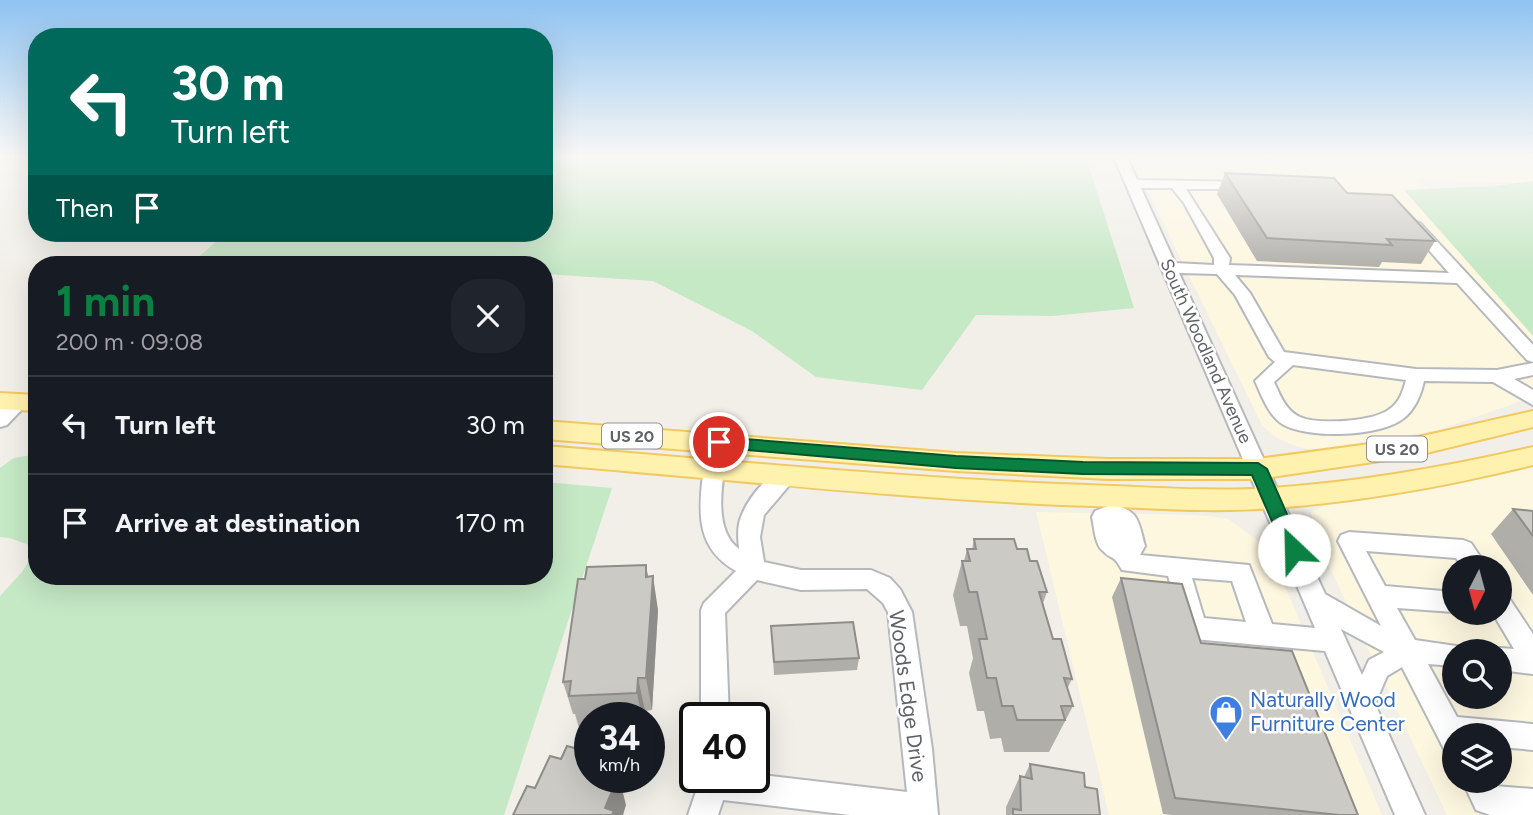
<!DOCTYPE html>
<meta charset="utf-8">
<style>
body{margin:0;font-family:Figtree,sans-serif;background:#20242c;color:#f1f3f6;height:100vh;display:flex;flex-direction:column;font-size:26px;white-space:nowrap}
*{box-sizing:border-box;margin:0}
p{font-size:23px;color:#9ea1a6}
.icon{flex:none;width:38px;height:38px;fill:none;stroke:currentColor;stroke-width:2;stroke-linecap:round;stroke-linejoin:round}
.map{position:relative;flex:1;overflow:hidden}
.details{position:absolute;left:28px;top:256px;width:525px;height:329px;display:flex;flex-direction:column;background:#171b24;border-radius:28px;box-shadow:0 7px 28px #0002}
.details>*{flex:none}
.banner{position:absolute;left:28px;top:28px;width:525px;height:214px;border-radius:28px;box-shadow:0 7px 28px #0002;background:#00695c;color:#fff;overflow:hidden}
.needle{width:46px;rotate:186deg}
.fabs{position:absolute;left:1442px;top:555px;display:grid;gap:14px}
.fabs a{display:grid;place-items:center;width:70px;height:70px;border-radius:50%;background:#171b24;box-shadow:0 7px 28px #0002;font-size:35px}
.speed{position:absolute;left:574px;top:702px;display:flex;gap:14px;font-size:35px;font-weight:700;text-align:center}
.speed>*{display:grid;place-content:center;width:91px;height:91px;border-radius:50%;background:#171b24;box-shadow:0 7px 28px #0002;line-height:1}
.speed small{font-size:18px;font-weight:400}
.speed .limit{border:4px solid #111;border-radius:10px;background:#fff;color:#111}
.pin{position:absolute;display:grid;place-items:center;width:60px;height:60px;color:#fff;margin:-30px;border:4px solid #fff;border-radius:50%;box-shadow:0 2px 7px #0007}
.me{position:absolute;width:77px;margin:-38px;rotate:336deg;stroke-linejoin:round;filter:drop-shadow(0 0 5px #0008)}
.turn{display:flex;align-items:center;gap:24px;height:147px;padding:0 28px;font-size:32px}
.turn .icon{width:91px;height:91px;stroke-width:2.5}
.turn b{display:block;font-size:49px;line-height:60px}
.then{display:flex;align-items:center;height:66px;padding:0 28px;background:#0003;gap:14px;font-size:26px}
.round{display:grid;place-items:center;flex:none;width:74px;height:74px;border-radius:28px;background:#20242c}
.head{display:flex;align-items:center;justify-content:space-between;height:119px;padding:0 28px}
h1{font-size:42px;font-weight:700;line-height:52px;color:#0b8043}
ul{padding:0;list-style:none}
li{display:flex;align-items:center;gap:21px;height:98px;padding:0 28px;border-top:2px solid #363941}
li div{flex:1}
li b{display:block;font-size:26px}
li em{font-style:normal}
.map>svg:first-child{display:block}
</style>
<div class="map">
<svg width="1533" height="815" viewBox="0 0 1533 815">
<rect width="100%" height="100%" fill="#f1efe8"/>
<path fill="#fef7e0" fill-rule="evenodd" d="M1131,157H1533V184L1417,179L1533,310V397L1438,430L1317,450L1298,447L1277,438L1262,425Z
M1533,468V815H1447L1319,545L1311,512L1332,502L1431,490ZM1454,567H1500V612H1454ZM1454,651H1500V696H1454ZM1454,735H1500V780H1454Z
M1036,512L1194,515L1227,518L1258,541L1281,577L1382,815H1109Z"/>
<path fill="#c5e8c5" d="M544,157H1086L1134,308L1052,316L976,315L922,390L816,377L752,331L653,281L544,274V264L194,261L226,233H544Z
M1533,181V336L1404,190L1495,186Z
M37,454V576H544V482L612,488L504,815H0V596L22,572L37,548L10,538L0,537V468L14,458Z"/>
<g fill="none" stroke-linecap="round" stroke-linejoin="round">
<defs>
<path id="minor" d="M1114,157H1127L1137,180L1251,182L1253,185L1246,189H1186L1230,258L1229,265L1449,273L1408,226L1415,222L1420,223L1533,345V362L1527,360L1457,283L1235,275L1250,293L1284,352L1416,369L1497,370L1533,363V375L1514,379L1533,390V405L1493,382L1424,381C1421,395 1415,409 1404,418C1381,437 1310,439 1284,425C1269,417 1262,396 1255,381L1275,362L1269,357L1235,295L1217,274L1179,273L1325,594L1381,626L1338,541L1341,535L1349,532L1463,540L1471,543L1487,567H1462L1456,558L1366,551L1385,586L1454,592V612L1397,608L1415,640L1463,647L1465,651H1454V666L1428,664L1457,717L1533,724V750L1500,747V735H1454V753L1444,749L1402,667L1387,676L1375,704L1425,815H1395L1325,651L1194,639L1185,636L1168,576L1122,570C1113,553 1112,561 1102,550C1095,544 1094,526 1092,517L1095,511L1113,504C1140,512 1138,521 1145,546L1140,555L1249,565L1272,624L1315,628ZM1141,188H1172L1184,203L1214,258V265L1175,263ZM1293,365L1406,380C1403,391 1400,401 1391,408C1375,422 1319,425 1300,417C1286,411 1280,395 1274,382ZM1192,578L1232,581L1246,622L1204,618ZM1341,629L1384,652L1369,660L1362,675Z
M19,396L26,398L29,402L7,425L0,427V409L12,398Z
M719,435L726,437L729,442C724,472 710,528 739,549C738,538 737,527 741,517C748,498 774,463 795,470L798,475L764,515L760,537L764,562L801,570H871L890,578L900,589L912,612L932,749L938,815H850L723,800L718,815H688L701,777H754V774L907,792L888,612L883,603L867,589L801,590L757,580L725,613L729,718H701V610L704,603L736,571C697,549 698,515 703,474C705,462 706,448 712,437Z
M1500,595L1509,598L1533,634V674L1500,670V651H1491L1500,648L1514,649L1492,612H1500Z
M1462,780H1492L1495,786L1533,789V815H1490L1476,810Z"/>
<path id="major" d="M0,393L37,395V411L0,409Z
M1533,411V427L1414,456L1258,479H1108L956,471L544,439V421L956,453L1108,459H1258L1414,438Z
M544,446C725,460 906,479 1087,485C1149,487 1211,492 1272,488C1360,482 1447,467 1533,447V465C1447,486 1360,502 1272,508C1213,513 1152,508 1093,506C910,500 727,479 544,464Z"/>
</defs>
<use href="#minor" stroke="#b5b8bc" stroke-width="4"/>
<use href="#major" stroke="#f2c960" stroke-width="4"/>
<use href="#minor" fill="#fff" fill-rule="evenodd"/>
<use href="#major" fill="#fff2af" fill-rule="evenodd"/>
</g>
<path fill="#afaea9" d="M1225,173L1347,193L1435,241L1421,264L1382,262L1379,267L1257,261L1217,194Z
M1513,509L1533,511V595L1491,534Z
M974,539L1017,549L1030,561L1047,592L1043,603L1053,639L1072,679L1067,689L1073,706L1049,752H1004L1001,738L990,739L984,711H977L969,673L973,658L967,626H960L953,595L962,561H964L967,549H972Z
M646,565L648,576L658,610L652,710L645,711L644,718H590V728H579L575,714H573L563,682L585,579Z
M1121,578L1201,643L1358,815H1172L1163,814L1112,597Z
M771,626L859,658L857,670L774,675Z
M1030,764L1085,787L1100,815H1006V807L1020,776L1024,777Z"/>
<path fill="#8f8d8a" d="M646,565L651,597L653,576L658,610L652,710L646,678Z
M638,678L645,711L644,718H642L637,693Z
M610,777H619L626,805L623,815H607L605,808Z"/>
<path fill="#cccac5" stroke="#8f8d8a" stroke-width="2" d="M1225,173L1334,178L1347,193L1392,195L1435,241L1387,239L1392,245L1267,238Z
M1513,509L1533,511V536Z
M974,539H1014L1017,549H1027L1030,561H1037L1047,592H1039L1053,639H1061L1072,679L1064,678L1073,706H1061L1065,720H1017L1013,706H1002L996,678H987L979,639H987L977,592H969L962,561H970L967,549H976Z
M646,565V577L653,576L646,678H638L637,693L569,696L571,681L563,682L578,579H585L587,567Z
M1121,578L1182,584L1201,643L1292,651L1358,815H1339L1175,798Z
M853,622L859,658L774,662L771,626Z
M567,746L590,752V777H618L605,808L614,811L612,815H513L527,786L535,788L550,756L561,759Z
M1030,764L1084,773L1085,787L1097,789L1100,815H1013V809L1021,810L1020,776L1032,779Z"/>
<linearGradient id="sky" x2="0" y2="1"><stop stop-color="#8fc3f1"/><stop offset="0.58" stop-color="#f9f8f5"/><stop offset="1" stop-color="#f9f8f5" stop-opacity="0"/></linearGradient>
<rect width="1533" height="271" fill="url(#sky)"/>
<path fill="#0b8043" stroke="#07532c" stroke-width="2" d="M719,437L956,456L1083,462L1258,463L1267,469L1303,550L1300,556L1294,558L1287,556L1252,475L1083,474L956,468L713,447L711,442L713,438Z"/>
<defs>
<symbol id="shop-pin" viewBox="-11 -11 22 30"><path d="M0 17L-7.5 6A9.5 9.5 0 1 1 7.5 6Z" fill="#3f7fe0" stroke="#fff"/><path d="M-5-2.5h2.3a2.7 3.5 0 0 1 5.4 0H5L5.5 6h-11ZM-1.5-2.5h3a1.5 2.3 0 0 0-3 0Z" fill="#fff"/></symbol>
</defs>
<g fill-rule="evenodd">
<use href="#shop-pin" x="1207" y="693" width="38" height="52"/>
</g>
<g text-anchor="middle" stroke-width="5" stroke-linejoin="round" paint-order="stroke">
<g fill="#fff" stroke="#8f9295" stroke-width="2">
<rect x="602" y="423.5" width="60" height="25" rx="5"/>
<rect x="1367" y="436.5" width="60" height="25" rx="5"/>
</g>
<g font-size="16" font-weight="bold" fill="#5f6368">
<text x="632" y="442">US 20</text>
<text x="1397" y="455">US 20</text>
</g>
<g font-size="18" fill="#5f6368" stroke="#fff">
<text transform="translate(1206 351) rotate(66)" y="6">South Woodland Avenue</text>
</g>
<g font-size="21" fill="#5f6368" stroke="#fff">
<text transform="translate(908 696) rotate(82)" y="7">Woods Edge Drive</text>
</g>
<g font-size="21" fill="#366cbe" stroke="#fff" text-anchor="start">
<text x="1250" y="707">Naturally Wood<tspan x="1250" dy="24">Furniture Center</tspan></text>
</g>
</g>
</svg>
<div class="fabs">
<a><svg class="needle" viewBox="-14 -14 28 28"><path d="M0-13l5 13h-10z" fill="#e53935"/><path d="M0 13l5-13h-10z" fill="#9ea1a6"/></svg></a>
<a><svg class="icon" aria-label="search" viewBox="0 0 24 24"><circle cx="10" cy="10" r="6"/><path d="M15 15l6 6"/></svg></a>
<a><svg class="icon" aria-label="layers" viewBox="0 0 24 24"><path d="M12 4l9 5-9 5-9-5zM3 14l9 5 9-5"/></svg></a>
</div>
<div class="speed"><div>34<small>km/h</small></div><div class="limit">40</div></div>
<div class="pin" style="left:719px;top:442px;background:#d93025"><svg class="icon" aria-label="arrive" viewBox="0 0 24 24"><path d="M6 21V4h12l-3 4 3 4H6"/></svg></div>
<svg class="me" style="left:1294px;top:550px" viewBox="-20 -20 40 40"><circle r="19" fill="#fff"/><path d="M0-13L10 11 0 6-10 11z" fill="#0b8043"/></svg>
<div class="banner">
<div class="turn"><svg class="icon" aria-label="left" viewBox="0 0 24 24"><path d="M17 20v-9H6M10 6l-5 5 5 5"/></svg><div><b>30 m</b>Turn left</div></div>
<div class="then">Then<svg class="icon" aria-label="arrive" viewBox="0 0 24 24"><path d="M6 21V4h12l-3 4 3 4H6"/></svg></div>
</div>
<section class="details">
<div class="head"><div><h1>1 min</h1><p>200 m · 09:08</p></div><a class="round"><svg class="icon" aria-label="close" viewBox="0 0 24 24"><path d="M6 6l12 12M18 6L6 18"/></svg></a></div>
<ul>
<li><svg class="icon" aria-label="left" viewBox="0 0 24 24"><path d="M17 20v-9H6M10 6l-5 5 5 5"/></svg><div><b>Turn left</b></div><em>30 m</em></li>
<li><svg class="icon" aria-label="arrive" viewBox="0 0 24 24"><path d="M6 21V4h12l-3 4 3 4H6"/></svg><div><b>Arrive at destination</b></div><em>170 m</em></li>
</ul>
</section>
</div>
